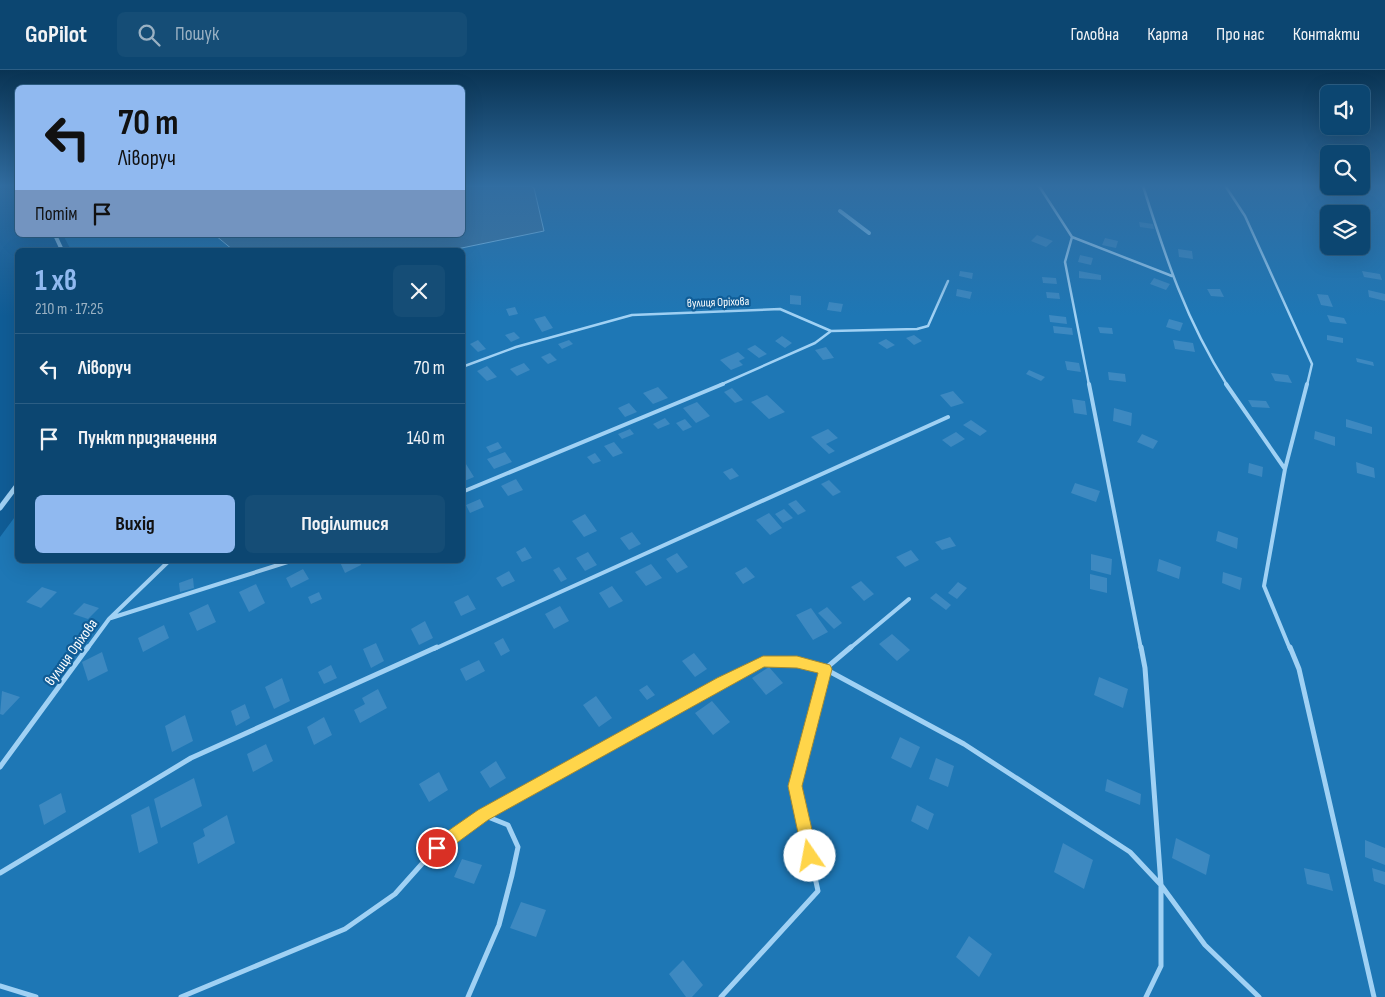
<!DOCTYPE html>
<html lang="uk">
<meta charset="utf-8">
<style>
body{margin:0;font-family:"Sofia Sans Condensed",sans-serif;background:#154d76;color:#f1f3f6;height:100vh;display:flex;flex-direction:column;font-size:19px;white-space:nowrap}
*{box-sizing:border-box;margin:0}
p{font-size:16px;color:#9ab1c3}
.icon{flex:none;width:28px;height:28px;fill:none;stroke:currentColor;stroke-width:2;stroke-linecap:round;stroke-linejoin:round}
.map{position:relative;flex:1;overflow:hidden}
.sheet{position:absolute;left:15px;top:178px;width:450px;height:315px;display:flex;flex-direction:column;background:#0c4671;border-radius:8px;box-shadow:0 5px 20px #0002,0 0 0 1px #2c5e84}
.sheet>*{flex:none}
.top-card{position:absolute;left:15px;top:15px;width:450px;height:152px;border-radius:8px;box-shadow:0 5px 20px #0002,0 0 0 1px #2c5e84;background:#90b9f0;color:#111;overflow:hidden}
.controls{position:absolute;left:1320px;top:15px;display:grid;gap:10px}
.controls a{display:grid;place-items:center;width:50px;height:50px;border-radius:8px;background:#0c4671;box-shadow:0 5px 20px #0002,0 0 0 1px #2c5e84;font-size:25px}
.pin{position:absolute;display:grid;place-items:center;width:42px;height:42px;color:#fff;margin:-21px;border:2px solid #fff;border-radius:50%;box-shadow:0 1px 5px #0007}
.me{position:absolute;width:55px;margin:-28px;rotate:348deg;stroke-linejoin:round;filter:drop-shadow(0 0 4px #0008)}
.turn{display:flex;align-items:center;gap:18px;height:105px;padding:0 20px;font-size:22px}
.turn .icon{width:65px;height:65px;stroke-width:2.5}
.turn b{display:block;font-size:35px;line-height:42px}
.then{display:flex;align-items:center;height:48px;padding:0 20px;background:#0003;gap:10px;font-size:19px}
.round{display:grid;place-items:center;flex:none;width:52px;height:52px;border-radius:8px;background:#154d76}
.headline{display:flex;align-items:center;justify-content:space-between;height:85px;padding:0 20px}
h1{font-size:30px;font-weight:700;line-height:38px;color:#90b9f0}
.button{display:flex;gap:10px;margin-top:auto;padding:10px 20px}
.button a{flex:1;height:58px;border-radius:8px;background:#90b9f0;color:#111;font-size:20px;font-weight:700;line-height:58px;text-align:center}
.button a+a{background:#154d76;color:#f1f3f6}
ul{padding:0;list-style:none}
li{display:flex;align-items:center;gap:15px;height:70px;padding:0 20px;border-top:1px solid #2c5e84}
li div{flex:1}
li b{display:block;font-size:19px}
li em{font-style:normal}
header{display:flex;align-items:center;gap:30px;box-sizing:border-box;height:70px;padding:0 25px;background:#0c4671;border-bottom:1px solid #2c5e84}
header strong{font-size:24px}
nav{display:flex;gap:28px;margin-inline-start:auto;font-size:18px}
.search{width:350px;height:45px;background:#154d76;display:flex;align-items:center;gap:12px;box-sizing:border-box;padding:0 18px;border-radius:8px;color:#9ab1c3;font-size:19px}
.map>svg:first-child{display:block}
</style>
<header>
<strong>GoPilot</strong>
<div class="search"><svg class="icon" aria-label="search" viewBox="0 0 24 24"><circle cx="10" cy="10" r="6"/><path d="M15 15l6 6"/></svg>Пошук</div>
<nav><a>Головна</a><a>Карта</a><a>Про нас</a><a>Контакти</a></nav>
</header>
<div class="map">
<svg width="1385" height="927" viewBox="0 0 1385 927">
<rect width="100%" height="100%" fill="#105d97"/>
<path fill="#1e77b5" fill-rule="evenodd" d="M530,116H1385V927H0V467L17,444L18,490H462V180H452L544,161L534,119ZM1329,144H1361V176H1329Z
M63,165H215L233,180H71Z"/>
<path fill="#3d759f" stroke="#91cff8" d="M463,116H530L534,118L544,161L452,180H233L215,165H462Z"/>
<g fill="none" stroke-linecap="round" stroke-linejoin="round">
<path stroke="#91cff8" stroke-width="4" d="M840,141L869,163"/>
</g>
<path fill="#3d89c1" d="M1139,152L1153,154L1154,159L1140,157Z
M1037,165L1053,171L1046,177L1031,171Z
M1105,168L1118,171L1116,178L1102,175Z
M1178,179L1192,181L1193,189L1179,187Z
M1080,185L1093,188L1091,195L1078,192Z
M960,201L973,203L972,209L959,206Z
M1079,201L1101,205V210L1079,208Z
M1362,201L1380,204L1382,210L1364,207Z
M1042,207L1056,208L1057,214L1043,213Z
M1154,208L1170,214L1166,220L1150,214Z
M957,219L972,222L970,229L956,226Z
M1207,219H1220L1224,227L1211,226Z
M1368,220L1385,224V231L1369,227Z
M1046,222L1059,223L1060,229L1047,228Z
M1317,224L1328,225L1333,237L1321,235Z
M790,225L801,226V235L790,234Z
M829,232L843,234L841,242L827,240Z
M515,237L518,244L509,246L506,239Z
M1049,245L1066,247L1067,254L1050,252Z
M1327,245L1344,248L1347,254L1330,252Z
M545,246L553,258L542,262L534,249Z
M1169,249L1183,253L1180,261L1166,257Z
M1053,256L1072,258L1073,265L1054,263Z
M1098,257L1112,258L1113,264L1100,263Z
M514,262L520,268L511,272L505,265Z
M914,265L922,271L914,275L906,268Z
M1327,265L1343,268V273L1327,270Z
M782,266L792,273L785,278L775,271Z
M886,269L895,275L887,279L878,273Z
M478,270L486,279L478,282L470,274Z
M569,270L573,274L562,279L558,274Z
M1173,270L1193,273L1195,282L1175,279Z
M755,275L767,284L759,288L747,279Z
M826,277L834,288L823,290L815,280Z
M738,282L745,288L739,291L743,295L731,300L720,290Z
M550,283L557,290L548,294L541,287Z
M1356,288L1373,292L1374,296L1357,292Z
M1065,291L1079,293L1081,302L1067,300Z
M524,293L530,300L517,306L510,299Z
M487,296L497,307L487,311L477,301Z
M1029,300L1045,307L1041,311L1026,304Z
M1108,302L1125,304L1126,312L1109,310Z
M1271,303L1288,305L1292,313L1275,311Z
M658,317L668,328L653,334L643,323Z
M732,318L743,330L735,333L724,322Z
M953,321L964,333L951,337L940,325Z
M767,325L785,342L769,349L751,332Z
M1072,329L1085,331L1087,345L1074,343Z
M1248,330L1266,331L1270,338L1252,337Z
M697,332L710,346L696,353L683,338Z
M629,333L637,342L625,347L618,338Z
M1114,338L1132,343L1131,356L1113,351Z
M665,348L670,354L658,359L653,354Z
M685,349L692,357L683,361L676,353Z
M1346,349L1372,357V364L1346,357Z
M971,350L987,361L980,366L963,355Z
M630,359L634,364L622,369L618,364Z
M828,359L838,368L826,374L835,381L829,384L811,367Z
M1315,361L1335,367V376L1314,369Z
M956,362L965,369L951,377L942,370Z
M1142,364L1158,371L1153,379L1137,372Z
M498,372L502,378L490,383L486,377Z
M614,372L623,383L613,387L604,376Z
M505,382L512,392L494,399L487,389Z
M595,383L601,391L593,394L587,387Z
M1356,392L1374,398L1375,408L1357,403Z
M1249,393L1263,397L1262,407L1248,403Z
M466,394L474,407L462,412V395Z
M732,398L739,406L730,410L723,402Z
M516,409L523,420L508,426L501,416Z
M829,410L841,422L833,426L821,414Z
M1075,413L1100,421L1096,432L1071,423Z
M480,429L484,437L470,443L466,435Z
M796,430L806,441L798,445L788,434Z
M784,439L793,448L783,453L775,444Z
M769,443L782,458L770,465L756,450Z
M585,444L597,461L584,467L572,451Z
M1218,461L1238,468L1237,479L1216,471Z
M632,462L641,474L629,480L620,468Z
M950,467L956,476L942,480L935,472Z
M525,477L532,488L522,492L516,482Z
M911,480L919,490L905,497L896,487Z
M588,482L597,495L585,501L576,488Z
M677,483L688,497L677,503L666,489Z
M1091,484L1112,489L1111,505L1091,500Z
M1159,489L1181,497L1179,509L1157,501Z
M339,490H359L361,495L345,503Z
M651,494L662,508L646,516L635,502Z
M559,497L567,509L561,512L553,500Z
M746,497L755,507L743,514L735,503Z
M303,499L309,509L291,518L286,508Z
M509,501L515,511L502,517L496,508Z
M1223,502L1242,508L1240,520L1222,513Z
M1090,504L1107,508V523L1090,519Z
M193,508L194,518L180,522L179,513Z
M861,511L874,524L864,531L851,517Z
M958,512L967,518L957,529L948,523Z
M256,514L265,533L249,542L239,522Z
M612,516L623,531L609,538L599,523Z
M42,517L57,522L41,538L26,532Z
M319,522L322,529L311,534L308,527Z
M936,523L951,535L946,540L930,528Z
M468,525L476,539L461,546L454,532Z
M84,533L99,538L88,549L73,544Z
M208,534L216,552L197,561L189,543Z
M560,536L569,551L554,559L545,544Z
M827,537L842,553L834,559L818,543Z
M811,538L828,562L813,570L796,545Z
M425,551L433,568L419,575L411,559Z
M164,555L169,568L143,582L138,568Z
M892,564L910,580L897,591L879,574Z
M503,568L510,581L501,586L494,573Z
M376,573L384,591L371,598L363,579Z
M102,582L108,601L88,611L82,592Z
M694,583L707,599L695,607L682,591Z
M479,590L485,601L466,611L460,599Z
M331,595L337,608L324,614L318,602Z
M769,597L783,613L766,625L752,608Z
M1099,607L1128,619L1123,638L1094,625Z
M282,608L290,631L274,639L265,617Z
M647,615L655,625L647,630L639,620Z
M378,619L387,638L360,653L354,640L365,634L362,628Z
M2,621L20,627L3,645L0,644Z
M596,626L612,648L599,657L583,635Z
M712,631L730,652L713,665L695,643Z
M245,634L250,648L236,656L231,641Z
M185,645L193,671L172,682L165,656Z
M324,647L332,665L314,675L307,657Z
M900,667L920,677L911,698L891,688Z
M266,674L273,691L253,702L247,684Z
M936,688L954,696L948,717L929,709Z
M496,691L506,708L490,718L480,702Z
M439,702L448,720L429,732L419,714Z
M194,708L202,736L161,758L154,729Z
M1107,709L1141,724L1140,735L1105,721Z
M61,723L66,742L44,755L39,735Z
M917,735L934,744L928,760L911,751Z
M149,736L158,773L139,783L131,745Z
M227,745L235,773L198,794L193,773L205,766L203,759Z
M1176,768L1210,785L1206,805L1172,788Z
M1365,770L1385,778V795L1365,787Z
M1063,773L1093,790L1084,819L1054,802Z
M462,789L482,795L474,814L454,807Z
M1304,798L1329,804L1333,821L1307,814Z
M1372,798L1385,802V815L1374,811Z
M521,832L546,840L536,867L510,858Z
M969,866L992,884L979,907L956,887Z
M683,890L703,915L692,927H686L669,904Z"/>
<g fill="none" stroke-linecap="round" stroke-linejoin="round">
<path stroke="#a0d1f4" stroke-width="2.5" d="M1039,116L1072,167L1065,192L1089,315
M1143,116C1166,189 1186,250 1227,315
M1226,117L1245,146L1312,294L1307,315
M1072,167L1172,206
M462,297L516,277L632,245L780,239L831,261L917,259L928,256L948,211
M720,315L815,273L831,261"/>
<path stroke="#a0d1f4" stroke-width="4" d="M1089,314L1141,579
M1226,314L1285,399
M462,422L723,314
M111,548L294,490
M87,579L109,549L170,490
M434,579L948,347
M849,579L909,529
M1290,579L1264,516L1285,399L1307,314"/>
<path stroke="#a0d1f4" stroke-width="5" d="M1141,577L1145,598L1161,815V896L1146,927
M1290,577L1299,599L1374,927
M0,697L88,577
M0,803L191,688L437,577
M0,916L36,927
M181,927L345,859L395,824L437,777L483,745L763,592H797L825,599L964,674L1130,782L1161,815L1205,875L1259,927
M468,927L499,855L512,805L518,777L508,755L483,745
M721,927L818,821L795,716L825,599L851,577"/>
<path stroke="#a0d1f4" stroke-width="4" d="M55,165L62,180"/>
<path stroke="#a0d1f4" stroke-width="5" d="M0,438L18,414"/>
</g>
<linearGradient id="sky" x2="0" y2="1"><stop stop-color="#093353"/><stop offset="0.47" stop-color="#316da1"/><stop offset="1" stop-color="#316da1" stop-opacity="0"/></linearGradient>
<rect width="1385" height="246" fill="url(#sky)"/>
<path fill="#ffd54a" stroke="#a68a30" d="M763,586H797L830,595L832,599L802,716L818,786L815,791L810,794L805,791L803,786L788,716L818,603L797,598L764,597L488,750L443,783L437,785L432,783L430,778L432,772L478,740L717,608Z"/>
<g text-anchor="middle" stroke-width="4.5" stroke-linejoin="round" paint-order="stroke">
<g font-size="12" fill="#fff" stroke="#105d97">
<text transform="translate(718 232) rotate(-2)" y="4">вулиця Оріхова</text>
</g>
<g font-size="15" fill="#fff" stroke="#105d97">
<text transform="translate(71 582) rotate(-54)" y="5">вулиця Оріхова</text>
</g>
</g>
</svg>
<div class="controls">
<a><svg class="icon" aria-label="sound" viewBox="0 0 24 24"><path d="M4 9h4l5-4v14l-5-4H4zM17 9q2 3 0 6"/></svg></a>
<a><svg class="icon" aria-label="search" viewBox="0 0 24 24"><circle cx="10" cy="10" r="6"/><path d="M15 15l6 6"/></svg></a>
<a><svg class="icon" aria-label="layers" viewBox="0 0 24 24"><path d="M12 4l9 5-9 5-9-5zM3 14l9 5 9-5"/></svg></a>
</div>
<div class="pin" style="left:437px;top:778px;background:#d93025"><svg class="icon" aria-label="arrive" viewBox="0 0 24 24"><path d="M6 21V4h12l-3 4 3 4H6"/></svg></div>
<svg class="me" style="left:810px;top:786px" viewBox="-20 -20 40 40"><circle r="19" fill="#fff"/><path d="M0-13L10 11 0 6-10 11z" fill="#ffd54a"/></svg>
<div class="top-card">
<div class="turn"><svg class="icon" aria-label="left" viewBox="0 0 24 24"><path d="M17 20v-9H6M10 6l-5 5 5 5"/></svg><div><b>70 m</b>Ліворуч</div></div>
<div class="then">Потім<svg class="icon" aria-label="arrive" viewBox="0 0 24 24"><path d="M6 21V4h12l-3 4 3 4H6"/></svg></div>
</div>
<section class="sheet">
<div class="headline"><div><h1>1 хв</h1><p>210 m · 17:25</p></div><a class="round"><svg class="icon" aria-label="close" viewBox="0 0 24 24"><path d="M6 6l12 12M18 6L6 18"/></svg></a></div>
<ul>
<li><svg class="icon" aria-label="left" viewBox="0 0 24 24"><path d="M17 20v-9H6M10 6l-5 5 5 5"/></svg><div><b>Ліворуч</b></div><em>70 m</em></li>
<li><svg class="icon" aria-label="arrive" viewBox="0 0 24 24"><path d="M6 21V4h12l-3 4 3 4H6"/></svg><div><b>Пункт призначення</b></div><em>140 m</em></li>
</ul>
<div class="button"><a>Вихід</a><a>Поділитися</a></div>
</section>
</div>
